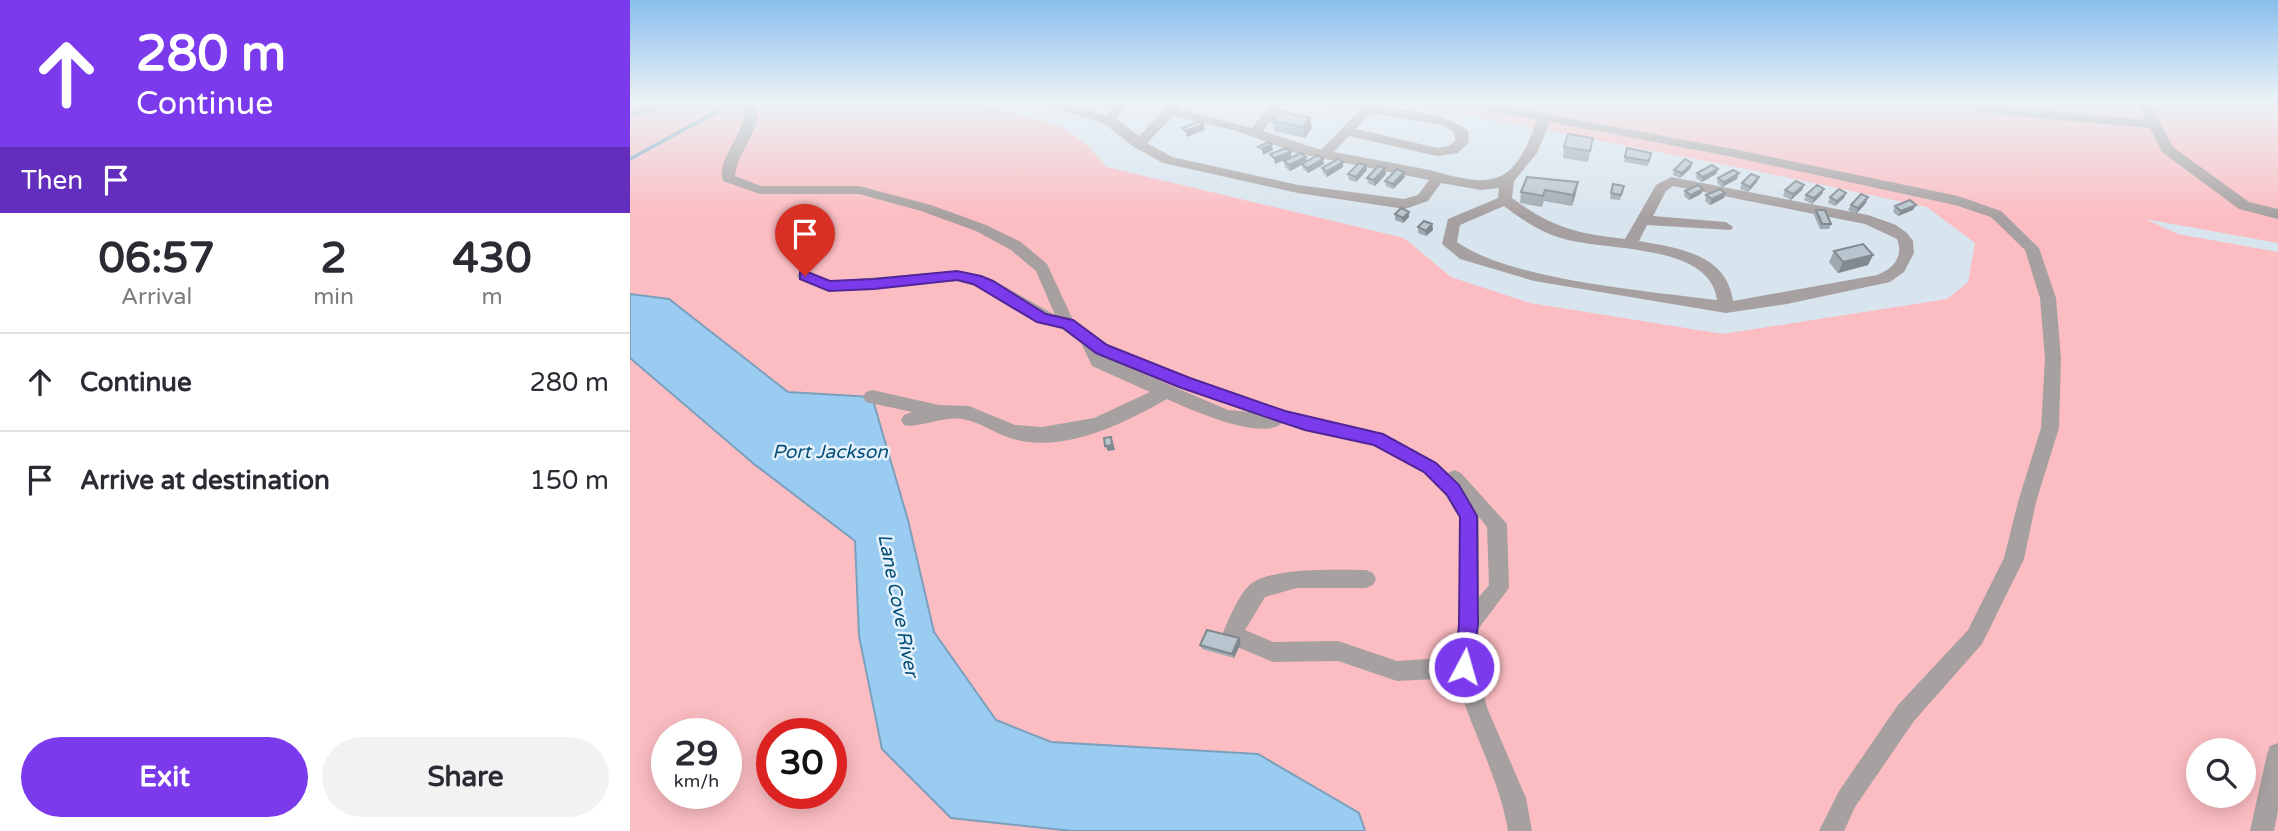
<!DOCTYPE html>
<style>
body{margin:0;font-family:"Varela Round",sans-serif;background:#f2f2f3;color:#2b2b33;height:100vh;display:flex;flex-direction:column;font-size:26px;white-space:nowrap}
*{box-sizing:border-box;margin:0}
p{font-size:23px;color:#7c7c81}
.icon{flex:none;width:38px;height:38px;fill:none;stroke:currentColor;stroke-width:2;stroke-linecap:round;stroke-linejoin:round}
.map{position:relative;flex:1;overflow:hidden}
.panel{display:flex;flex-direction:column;background:#fff;width:630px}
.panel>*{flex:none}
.top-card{background:#7c3aed;color:#fff;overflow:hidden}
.buttons{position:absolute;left:1556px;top:738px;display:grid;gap:14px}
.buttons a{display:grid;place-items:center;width:70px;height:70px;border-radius:50%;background:#fff;box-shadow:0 4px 18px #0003;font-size:35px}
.speed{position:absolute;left:21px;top:718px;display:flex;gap:14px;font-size:35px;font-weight:700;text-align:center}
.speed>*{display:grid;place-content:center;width:91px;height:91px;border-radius:50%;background:#fff;box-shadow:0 4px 18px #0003;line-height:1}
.speed small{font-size:18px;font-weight:400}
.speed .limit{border:10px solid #d22;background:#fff;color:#111}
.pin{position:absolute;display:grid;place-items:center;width:60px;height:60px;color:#fff;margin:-72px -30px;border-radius:50% 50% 50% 0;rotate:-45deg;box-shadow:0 0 7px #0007}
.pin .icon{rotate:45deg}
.me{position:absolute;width:77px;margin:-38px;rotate:6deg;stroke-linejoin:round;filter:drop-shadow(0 0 5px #0008)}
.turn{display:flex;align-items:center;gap:24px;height:147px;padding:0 21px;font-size:32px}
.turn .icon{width:91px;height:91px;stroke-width:2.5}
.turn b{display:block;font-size:49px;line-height:60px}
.then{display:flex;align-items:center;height:66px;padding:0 21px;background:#0003;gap:14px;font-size:26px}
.eta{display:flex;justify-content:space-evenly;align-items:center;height:119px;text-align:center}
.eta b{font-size:42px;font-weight:700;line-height:49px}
.action{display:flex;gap:14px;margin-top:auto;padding:14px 21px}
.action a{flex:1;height:80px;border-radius:42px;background:#7c3aed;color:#fff;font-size:28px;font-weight:700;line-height:80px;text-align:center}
.action a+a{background:#f2f2f3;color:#2b2b33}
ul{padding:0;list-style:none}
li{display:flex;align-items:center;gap:21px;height:98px;padding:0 21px;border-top:2px solid #e1e1e2}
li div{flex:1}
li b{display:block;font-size:26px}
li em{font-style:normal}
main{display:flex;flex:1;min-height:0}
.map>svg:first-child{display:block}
</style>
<main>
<section class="panel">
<div class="top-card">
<div class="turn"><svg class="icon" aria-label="ahead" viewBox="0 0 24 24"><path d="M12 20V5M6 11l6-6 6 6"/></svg><div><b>280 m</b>Continue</div></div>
<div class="then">Then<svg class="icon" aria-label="arrive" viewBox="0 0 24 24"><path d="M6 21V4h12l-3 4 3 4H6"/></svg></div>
</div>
<div class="eta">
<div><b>06:57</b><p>Arrival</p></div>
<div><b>2</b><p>min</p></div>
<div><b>430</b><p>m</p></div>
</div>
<ul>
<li><svg class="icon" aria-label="ahead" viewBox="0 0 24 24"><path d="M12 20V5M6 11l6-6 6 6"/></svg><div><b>Continue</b></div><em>280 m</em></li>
<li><svg class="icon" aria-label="arrive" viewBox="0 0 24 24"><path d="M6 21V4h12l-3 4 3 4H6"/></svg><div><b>Arrive at destination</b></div><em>150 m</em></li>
</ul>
<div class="action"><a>Exit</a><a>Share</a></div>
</section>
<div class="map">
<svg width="1648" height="831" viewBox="0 0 1648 831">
<rect width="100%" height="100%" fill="#d8e4ee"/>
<path fill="#fcbdc2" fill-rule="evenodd" d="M0,101H337L429,125L456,144L477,167L774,238L821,277L900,303L1093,334L1317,299L1338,282L1345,243L1297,207L1117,169L765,101H1648V243L1515,219L1548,234L1648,252V831H735L728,813L628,754L421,742L366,720L304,632L278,520L242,397L158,393L39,299L0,294ZM1568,751H1614V796H1568Z
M0,358L124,464L226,541L229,636L321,818L442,831H0ZM37,733H96V793H37ZM142,733H201V793H142Z"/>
<path fill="#9accf2" stroke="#7ca0bc" stroke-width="2" d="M0,294L39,299L158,392L242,397L278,520L304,632L366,720L421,742L628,754L729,813L735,831H442L321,818L252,749L229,636L225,541L124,464L0,358Z"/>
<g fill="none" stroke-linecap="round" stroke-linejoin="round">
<path stroke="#7ca0bc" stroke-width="3.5" d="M0,159L106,101"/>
<path fill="#a7a0a0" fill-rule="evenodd" d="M38,101H59L57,104L0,117V109Z
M114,101H126C134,130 108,148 105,176L131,186H229L301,205L356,225L391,242L417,264L443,320L478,345L561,378L675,417L753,434L806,462L818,473L824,470L831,473L877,524L879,588L849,628L845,667L858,710L896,798L902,831H878C869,777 841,730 826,678L767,681L708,661L643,662L595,642L592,635C598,621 610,591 622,583C646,567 707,570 736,570L743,573L746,579L743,585L736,588H667L635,597L615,630L643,642L708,641L767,661L825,657L829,624V517L816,496L794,472L743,445L675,431L652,423C632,442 559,409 537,399C495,423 437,452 387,440C368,436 352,422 332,419C313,416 286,429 274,425L271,420L274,415L282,412L236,402L233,397L236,392L242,390L309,405L339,406L385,425L412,427L464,418L520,392L462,366L451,343L432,329L407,322L353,288L327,281L199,291L170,280L167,276L170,272L175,271L200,281L327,271L363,280L425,315L406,271L381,250L346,231L291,211L229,194H130L93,181C85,157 120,132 114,101ZM474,357L549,388L620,412L598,410ZM849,517L857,527L859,585L849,597Z
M406,101H426L476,115L490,101H503L486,119L509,136L543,101H556L549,109L622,128L642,101H652L653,103L633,131L691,150L729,111L691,105L685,101C716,101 818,110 838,131L839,142L828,153L807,156L719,136L704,152L800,170C863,188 883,188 907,120L827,105L821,101H845L1098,148L1328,196L1371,211L1409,248L1426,298L1431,358L1429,428L1406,502L1394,559L1352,644L1284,721L1225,807L1214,831H1189L1209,791L1268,705L1338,630L1374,558L1388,502L1411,428L1415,358L1410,298L1395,250L1361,217L1325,205L1098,156L920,122L907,153L884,181L882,198C923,228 946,233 995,239L1026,185L1041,177L1238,215L1266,225L1277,233L1283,241L1284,253L1274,272L1260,282L1157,304L1096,313L904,281L830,259L812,244L818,219L868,198L869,188L851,190L811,183L798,201L775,209L668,193L533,163L504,147L473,123ZM741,113L813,125L825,133V141L819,146L807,148L726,129ZM543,116L607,131L666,153L799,180L788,195L774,199L668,185L542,157L517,143ZM1043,186L1235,224L1267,239C1274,257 1263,269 1247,275L1103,301C1097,254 1048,248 1009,241L1017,225L1101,230L1103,227L1096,222L1023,216L1036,191ZM874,206C891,219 910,232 931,238C974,252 1080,242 1087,300C1019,291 880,280 827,242L830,225Z
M1306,101H1333L1374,107L1516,120L1507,101H1519L1543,147L1619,202L1648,209V219L1609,209L1532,152L1520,128L1374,115L1312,105Z
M1648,743V811L1644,831H1620L1637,754L1640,746Z"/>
</g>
<path fill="#9ea9b1" d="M642,121L682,128L675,138L644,131Z
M963,138L958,162L933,158L934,147Z
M997,148L1021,153L1018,166L994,162Z
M654,161H677L694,164L678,173L673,169L672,165L660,171L655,167Z
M713,162V167L697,177L693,173L692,168Z
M1062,163L1061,168L1050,178L1043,175L1044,170Z
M736,165L737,170L726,182L719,180L718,174Z
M755,168L756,174L745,186L738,183L737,178Z
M1088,169L1086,174L1072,182L1066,178L1067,173Z
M775,177L763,189L756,186L755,181Z
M897,177L946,193L942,206L914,201L912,207L890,203L891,192Z
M1088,178L1107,179L1092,187L1087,183Z
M1127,182L1118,192L1110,189L1112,183Z
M1174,185L1172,190L1161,200L1153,196L1155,190Z
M994,186L990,200L980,199L981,193Z
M1073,189L1071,194L1059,200L1054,196L1055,191Z
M1194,189L1192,194L1182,204L1174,200L1176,195Z
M1076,195L1094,198L1080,205L1075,201Z
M1200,197L1214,198L1205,206L1198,203Z
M1238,197L1236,203L1226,214L1218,210L1221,205Z
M1265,206L1283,210L1268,216L1263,212Z
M1186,210L1201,224L1199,229H1190L1184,215Z
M765,214L779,217L773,223L765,220Z
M802,224L803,230L796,236L788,233V227Z
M1204,251L1243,255L1238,265L1208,273L1199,262Z
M609,638L611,643L604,658L572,649L570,645Z"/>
<path fill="#818990" d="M680,118L682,128L675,138L673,127Z
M573,125L575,130L557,137L555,131Z
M642,144L643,150L633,155L632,149Z
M661,152V157L645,164L644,158Z
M676,157L677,162L660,171L659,165Z
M693,159L694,164L678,173L677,168Z
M713,162V167L697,177V171Z
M1062,163L1061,168L1050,178L1052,173Z
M736,165L737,170L726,182V177Z
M755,168L756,174L745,186L744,180Z
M1088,169L1086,174L1072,182L1073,177Z
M774,172L775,177L763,189V184Z
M1109,173L1107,179L1092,187L1094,182Z
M1129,177L1127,182L1118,192L1120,187Z
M948,182L946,193L942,206L943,195Z
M1174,185L1172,190L1161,200L1163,194Z
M1073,189L1071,194L1059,200L1061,195Z
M1194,189L1192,194L1182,204L1184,198Z
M1095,193L1094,198L1080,205L1082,199Z
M1216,193L1214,198L1205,206L1207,201Z
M1238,197L1236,203L1226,214L1228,208Z
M1286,205L1283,210L1268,216L1271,211Z
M779,212V217L773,223V218Z
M802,224L803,230L796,236V231Z
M1243,255L1238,265L1208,273L1213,262Z
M481,437L483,442L485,450L478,451L475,446Z
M609,638L611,643L604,658L602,654Z"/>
<path fill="#b8c4ce" stroke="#818990" stroke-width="2" d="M650,111L680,118L673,127L642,121Z
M570,121L573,125L555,131L552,128Z
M938,134L963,138L960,151L934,147Z
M638,142L642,144L632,149L628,147Z
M656,148L661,152L644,158L640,154Z
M997,148L1021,153L1019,161L995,157Z
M671,153L676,157L659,165L654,161Z
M688,155L693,159L677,168L672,164Z
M708,159L713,162L697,171L692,168Z
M1055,159L1062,163L1052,173L1044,170Z
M729,163L736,165L726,177L718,174Z
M1082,165L1088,169L1073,177L1067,173Z
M748,166L755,168L744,180L737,178Z
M767,169L774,172L763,184L755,181Z
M1103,170L1109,173L1094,182L1088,178Z
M1121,174L1129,177L1120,187L1112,183Z
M897,177L948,182L943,195L915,190L913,196L891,192Z
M1166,181L1174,185L1163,194L1155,190Z
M983,184L994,186L991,195L981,193Z
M1068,185L1073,189L1061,195L1055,191Z
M1187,185L1194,189L1184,198L1176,195Z
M1090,189L1095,193L1082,199L1076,195Z
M1209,189L1216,193L1207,201L1200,197Z
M1231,194L1238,197L1228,208L1221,205Z
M1280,200L1286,205L1271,211L1265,206Z
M771,208L779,212L773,218L765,214Z
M1186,210H1195L1201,224H1192Z
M794,221L802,224L796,231L788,227Z
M1233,244L1243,255L1213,262L1204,251Z
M481,437L482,445L475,446L474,438Z
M577,630L609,638L602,654L570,645Z"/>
<linearGradient id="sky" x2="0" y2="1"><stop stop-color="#89beec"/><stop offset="0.47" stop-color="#edf3f7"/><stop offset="1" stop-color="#edf3f7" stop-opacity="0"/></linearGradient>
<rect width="1648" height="217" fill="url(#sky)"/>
<path fill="#7c3aed" stroke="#51269a" stroke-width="2" d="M175,271L200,281L244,279L327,271L351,276L363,281L416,314L443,320L477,345L560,378L655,411L753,434L806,463L829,485L847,516L848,624L841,674L834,677L828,674L825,667L829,624L830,517L817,495L794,472L744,445L675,430L645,420L549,387L466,353L433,328L407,322L343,284L327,280L244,289L199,291L170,279V272Z"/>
<g text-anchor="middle" stroke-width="5" stroke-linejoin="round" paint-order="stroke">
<g font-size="19" font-style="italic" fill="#074f78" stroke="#e5f2fc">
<text x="200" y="458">Port Jackson</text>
<text transform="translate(269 605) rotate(79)" y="7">Lane Cove River</text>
</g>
</g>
</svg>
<div class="buttons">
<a><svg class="icon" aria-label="search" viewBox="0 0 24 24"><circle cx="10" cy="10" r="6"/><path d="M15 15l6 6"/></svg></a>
</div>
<div class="speed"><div>29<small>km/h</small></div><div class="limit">30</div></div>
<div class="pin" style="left:175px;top:276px;background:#d93025"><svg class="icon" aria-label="arrive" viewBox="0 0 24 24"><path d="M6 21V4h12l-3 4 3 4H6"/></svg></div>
<svg class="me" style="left:834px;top:667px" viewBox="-20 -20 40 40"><circle r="17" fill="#7c3aed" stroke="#fff" stroke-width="3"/><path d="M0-11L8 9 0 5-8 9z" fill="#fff"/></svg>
</div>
</main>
